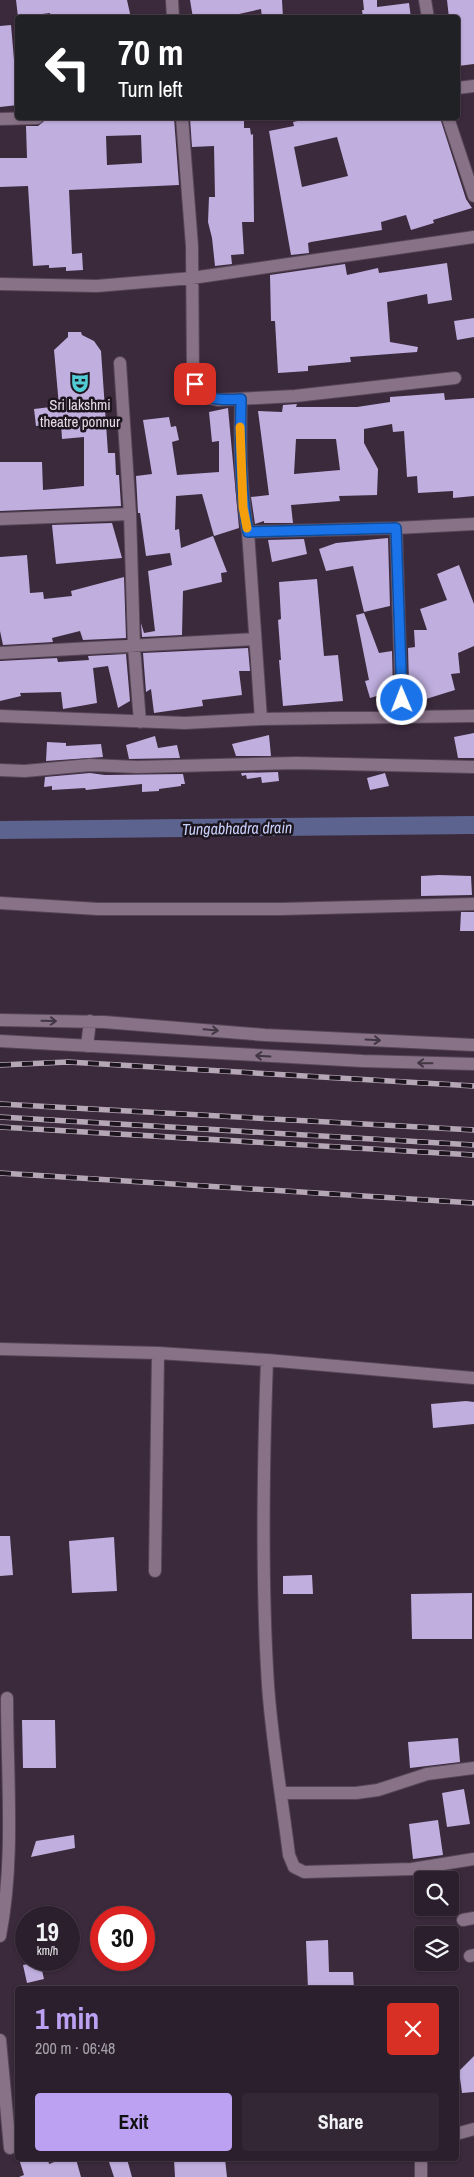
<!DOCTYPE html>
<meta charset="utf-8">
<style>
body{margin:0;font-family:"Archivo Narrow",sans-serif;background:#342735;color:#f1f3f6;height:100vh;display:flex;flex-direction:column;font-size:19px;white-space:nowrap}
*{box-sizing:border-box;margin:0}
p{font-size:16px;color:#a6a2aa}
.icon{flex:none;width:28px;height:28px;fill:none;stroke:currentColor;stroke-width:2;stroke-linecap:round;stroke-linejoin:round}
.map{position:relative;flex:1;overflow:hidden}
.side{position:absolute;left:15px;top:1986px;width:444px;height:175px;display:flex;flex-direction:column;background:#2c1f2d;border-radius:5px;box-shadow:0 1px 4px #0004,0 0 0 1px #483d49}
.side>*{flex:none}
.hud{position:absolute;left:15px;top:15px;width:445px;height:105px;border-radius:5px;box-shadow:0 1px 4px #0004,0 0 0 1px #483d49;background:#202124;color:#fff;overflow:hidden}
.fabs{position:absolute;left:414px;top:1871px;display:grid;gap:10px}
.fabs a{display:grid;place-items:center;width:45px;height:45px;border-radius:5px;background:#2c1f2d;box-shadow:0 1px 4px #0004,0 0 0 1px #483d49;font-size:25px}
.speed{position:absolute;left:15px;top:1906px;display:flex;gap:10px;font-size:25px;font-weight:700;text-align:center}
.speed>*{display:grid;place-content:center;width:65px;height:65px;border-radius:50%;background:#2c1f2d;box-shadow:0 1px 4px #0004,0 0 0 1px #483d49;line-height:1}
.speed small{font-size:12px;font-weight:400}
.speed .limit{border:8px solid #d22;background:#fff;color:#111}
.pin{position:absolute;display:grid;place-items:center;width:42px;height:42px;color:#fff;margin:-21px;border-radius:10px;box-shadow:0 2px 8px #0006}
.me{position:absolute;width:55px;margin:-28px;rotate:359deg;stroke-linejoin:round;filter:drop-shadow(0 0 4px #0008)}
.turn{display:flex;align-items:center;gap:18px;height:105px;padding:0 20px;font-size:22px}
.turn .icon{width:65px;height:65px;stroke-width:2.5}
.turn b{display:block;font-size:35px;line-height:42px}
.round{display:grid;place-items:center;flex:none;width:52px;height:52px;border-radius:5px;background:#342735}
.summary{display:flex;align-items:center;justify-content:space-between;height:85px;padding:0 20px}
h1{font-size:30px;font-weight:700;line-height:38px;color:#bca0f2}
.action{display:flex;gap:10px;margin-top:auto;padding:10px 20px}
.action a{flex:1;height:58px;border-radius:5px;background:#bca0f2;color:#111;font-size:20px;font-weight:700;line-height:58px;text-align:center}
.action a+a{background:#342735;color:#f1f3f6}
.map>svg:first-child{display:block}
</style>
<div class="map">
<svg width="474" height="2177" viewBox="0 0 474 2177">
<rect width="100%" height="100%" fill="#3b293c"/>
<g fill="none" stroke-linecap="round" stroke-linejoin="round">
<path stroke="#5c638e" stroke-width="18" d="M0,830L474,825"/>
</g>
<path fill="#bfaede" fill-rule="evenodd" d="M16,0H127L131,18H51L50,13L18,17Z
M190,0H282L283,18H262L261,9L221,18H193Z
M363,0H377V7L409,3L411,18H363L362,10H364Z
M447,0H474V64L458,66V18H449Z
M11,25L18,105L0,107V26Z
M110,118H174L179,185L69,190L72,254L82,253L83,270L66,271V267L49,268V265L33,266L28,186L0,187V158H27L26,126H38L44,121L110,120ZM141,135L142,163L107,165L106,136Z
M190,118H244V128H250L251,135L253,134L254,222H242L244,254L231,255L232,264L215,266L212,238L208,222L209,197H215L214,146L192,147Z
M311,118H440L466,199L472,208L433,220L434,223L411,230L406,215L381,222L382,230L311,242L308,243L309,253L291,255L269,131L294,126L293,122ZM337,137L348,176L302,187L294,147Z
M447,263L452,300L428,304L427,294L387,302L390,342L418,347L417,352L350,357L351,362L308,366V371L278,373L275,321H271L270,275L345,264L347,275L378,268L379,273Z
M474,318V337L457,340L454,321Z
M68,332H81L82,335L94,341L101,351L108,453H115L116,475H119L121,506L0,511V462H42L43,490L84,486V437L62,439L61,423L36,426L34,409L59,406L54,350L68,337Z
M444,393L445,400L474,398V496L453,498V491L418,493L417,476L407,477L404,431L393,432L392,424L364,429V443L378,469L377,495L339,496L340,501L291,505L293,523H264V521L255,524L251,497L269,495L258,411L282,412L283,405L297,404L296,407H357L390,402V397ZM296,439H336L340,470L294,474Z
M228,408L239,528L214,536L202,494L176,496L175,530L179,529L181,548L213,536L227,572L221,573L222,582L183,591L182,635L142,637L141,623L144,633L155,631L148,571L172,565L170,553L146,556L140,513H138L136,476L152,474L143,420L169,417L171,427L176,426L179,440L172,442L177,475L219,472V441L212,442L209,412Z
M112,523L122,558L56,564L52,525Z
M388,538L390,606L364,612L353,566L326,571L319,549L336,543Z
M304,539L307,554L272,562L268,540Z
M27,555L30,593L43,592L44,599L72,596L71,591L124,577L126,638L83,640L80,631L52,638L53,642L3,645L0,631V557Z
M459,565L474,604V646L458,653L460,673L451,674L455,690L426,699L420,682L409,686L408,648L415,647L414,630H427L420,609L447,600L437,574Z
M317,579L324,656L338,655L343,701L283,706L279,660H281L278,620L281,619L279,582Z
M364,613L379,653L392,651L393,691L370,698L365,681L369,680L356,615Z
M248,648L250,671H239L242,695L202,700L203,706L154,713L151,689L146,692L143,653Z
M126,654L130,701L118,708L108,666L93,668L97,703L63,709L61,692L20,693L21,696L0,701V661L57,658L58,662L89,660L88,656Z
M474,733V758H458L454,737Z
M269,735L271,756H236L232,744Z
M155,736L158,748L177,745L180,758L129,759L126,745Z
M47,742L66,743V746L101,744L103,757L46,761Z
M278,772L279,781L262,783L261,777L247,779L246,775L242,776L241,773Z
M90,773L105,775L183,774L185,784H181V786L159,789V791L142,792V784L86,790L85,788L52,790V786L44,787L45,777Z
M385,773L389,786L370,790L367,778Z
M439,875L471,876L472,895L421,896V876Z
M461,912H474V931H460Z
M466,1401L474,1402V1424L433,1428L431,1404Z
M0,1536H10L13,1575L0,1576Z
M114,1537L117,1591L72,1593L69,1541Z
M312,1575L313,1594H283V1576Z
M472,1593V1639H412L411,1594Z
M22,1720H55L56,1768H23Z
M458,1738L460,1762L410,1768L408,1742Z
M464,1789L470,1824L447,1827L442,1793Z
M438,1820L443,1855L413,1859L409,1824Z
M74,1835L75,1848L31,1857L36,1841Z
M328,1940L329,1972H353L354,1989H308L306,1941Z
M40,1962L44,1979L27,1983L23,1965Z
M474,2056V2092L462,2093L459,2071Z
M19,2159H48L49,2164L62,2159H76L81,2177H19L24,2175Z
M108,2159H127L132,2177H114Z
M174,2159H225L227,2177H175Z"/>
<g fill="none" stroke-linecap="round" stroke-linejoin="round">
<defs>
<path id="minor" d="M172,0L173,18
M425,0L428,18
M458,88L474,86
M182,118L192,246L193,377L200,392L209,398L218,400L295,396L455,378
M448,118L474,196
M0,119L37,118
M0,284L97,286L192,278L474,237
M120,363L130,514L134,647L140,722
M0,519L130,514
M396,528L402,716
M248,532L396,528L474,524
M0,653L255,639
M0,716L185,723L261,719L248,532C240,488 240,444 241,399
M261,719L474,716
M0,770L25,771L90,765L137,767L297,763L474,767
M0,903L98,909H281L474,904
M0,1020L104,1022L265,1035L474,1045
M0,1041L363,1061L474,1064
M87,1046L90,1021
M0,1349L158,1353L267,1360L474,1378
M267,1360C263,1468 261,1577 268,1685C272,1742 282,1798 289,1855L294,1867L304,1872L412,1869L474,1859
M155,1571L158,1353
M282,1793H356L378,1790L427,1774L474,1768
M463,1920L474,1918
M0,1936C15,1859 7,1777 7,1698
M470,1956L474,1955
M0,2040L10,2148
M456,2134L474,2129
M421,2159V2177"/>
</defs>
<use href="#minor" stroke="#554556" stroke-width="14"/>
<use href="#minor" stroke="#887288" stroke-width="12"/>
<defs>
<path id="rail" d="M0,1065L68,1062L474,1086
M0,1104L474,1130
M0,1117L474,1145
M0,1127L474,1155
M0,1173L474,1203"/>
</defs>
<use href="#rail" stroke="#b5a7b5" stroke-width="5.5"/>
<use href="#rail" stroke="#1d151e" stroke-width="4" stroke-dasharray="11" stroke-linecap="butt"/>
</g>
<defs><path id="oneway-shaft" d="M-6 0H5M1.5-3L5.5 0L1.5 3" fill="none" stroke-width="1.6" stroke-linecap="round" stroke-linejoin="round" transform="scale(1.25)"/></defs>
<g stroke="#423643">
<use href="#oneway-shaft" transform="translate(49 1021) rotate(1)"/>
<use href="#oneway-shaft" transform="translate(211 1030) rotate(5)"/>
<use href="#oneway-shaft" transform="translate(373 1040) rotate(3)"/>
<use href="#oneway-shaft" transform="translate(263 1056) rotate(-177)"/>
<use href="#oneway-shaft" transform="translate(425 1063) rotate(-179)"/>
</g>
<g fill="none" stroke-linecap="round" stroke-linejoin="round">
<defs>
<path id="route" d="M195,384C206,402 222,400 241,399C240,444 240,488 248,532L396,528L402,700"/>
</defs>
<use href="#route" stroke="#114b97" stroke-width="12"/>
<use href="#route" stroke="#1a73e8" stroke-width="9"/>
<path stroke="#f59e0b" stroke-width="9" d="M240,427L243,507L247,528"/>
</g>
<defs>
<symbol id="theatre-bare" viewBox="-9 -9 18 18"><path d="M-5-5.5Q0-4 5-5.5V0Q5 5 0 6Q-5 5-5 0ZM-3.3-2.5H-1v1.5H-3.3ZM1-2.5H3.3v1.5H1ZM-2.8 1Q0 5.5 2.8 1Z" fill="#51ccd5" stroke="#1d151e" stroke-width="2.5" paint-order="stroke"/></symbol>
</defs>
<g fill-rule="evenodd">
<use href="#theatre-bare" x="66" y="369" width="28" height="28"/>
</g>
<g text-anchor="middle" stroke-width="5" stroke-linejoin="round" paint-order="stroke">
<g font-size="15" fill="#e7dae7" stroke="#1d151e">
<text x="80" y="410">Sri lakshmi<tspan x="80" dy="17">theatre ponnur</tspan></text>
</g>
<g font-size="16" font-style="italic" fill="#c8d1fc" stroke="#1d151e">
<text transform="translate(237 828) rotate(-1)" y="6">Tungabhadra drain</text>
</g>
</g>
</svg>
<div class="fabs">
<a><svg class="icon" aria-label="search" viewBox="0 0 24 24"><circle cx="10" cy="10" r="6"/><path d="M15 15l6 6"/></svg></a>
<a><svg class="icon" aria-label="layers" viewBox="0 0 24 24"><path d="M12 4l9 5-9 5-9-5zM3 14l9 5 9-5"/></svg></a>
</div>
<div class="speed"><div>19<small>km/h</small></div><div class="limit">30</div></div>
<div class="pin" style="left:195px;top:384px;background:#d93025"><svg class="icon" aria-label="arrive" viewBox="0 0 24 24"><path d="M6 21V4h12l-3 4 3 4H6"/></svg></div>
<svg class="me" style="left:402px;top:700px" viewBox="-20 -20 40 40"><circle r="17" fill="#1a73e8" stroke="#fff" stroke-width="3"/><path d="M0-11L8 9 0 5-8 9z" fill="#fff"/></svg>
<div class="hud">
<div class="turn"><svg class="icon" aria-label="left" viewBox="0 0 24 24"><path d="M17 20v-9H6M10 6l-5 5 5 5"/></svg><div><b>70 m</b>Turn left</div></div>
</div>
<section class="side">
<div class="summary"><div><h1>1 min</h1><p>200 m · 06:48</p></div><a class="round" style="background:#d93025;color:#fff"><svg class="icon" aria-label="close" viewBox="0 0 24 24"><path d="M6 6l12 12M18 6L6 18"/></svg></a></div>
<div class="action"><a>Exit</a><a>Share</a></div>
</section>
</div>
